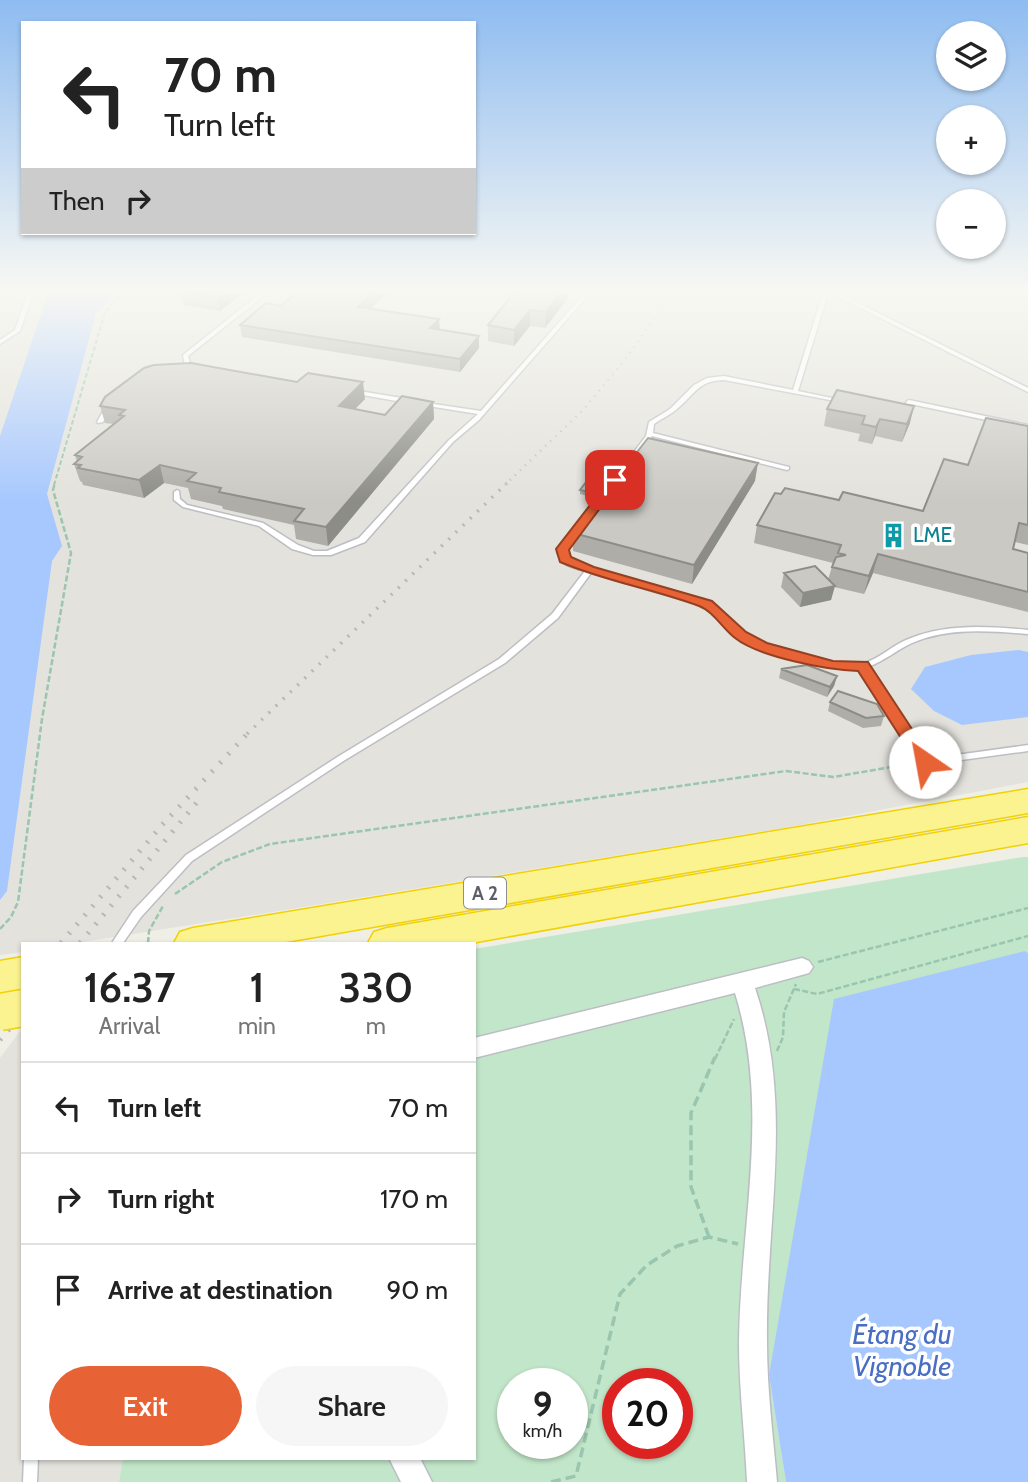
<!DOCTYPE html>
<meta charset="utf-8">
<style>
body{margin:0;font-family:Cabin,sans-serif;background:#f6f6f6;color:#222;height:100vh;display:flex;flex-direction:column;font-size:26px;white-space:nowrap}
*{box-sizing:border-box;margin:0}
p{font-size:23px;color:#767676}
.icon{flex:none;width:38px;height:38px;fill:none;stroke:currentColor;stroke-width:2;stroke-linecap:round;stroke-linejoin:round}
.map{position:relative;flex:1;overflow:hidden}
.details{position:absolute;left:21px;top:942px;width:455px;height:518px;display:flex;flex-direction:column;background:#fff;border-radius:0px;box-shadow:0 2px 5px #0004}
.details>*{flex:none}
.hud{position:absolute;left:21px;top:21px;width:455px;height:214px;border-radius:0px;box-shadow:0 2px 5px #0004;background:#fff;color:#222;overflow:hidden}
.tools{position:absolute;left:936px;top:21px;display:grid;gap:14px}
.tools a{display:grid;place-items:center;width:70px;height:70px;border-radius:50%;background:#fff;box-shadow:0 2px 5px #0004;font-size:35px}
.speed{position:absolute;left:497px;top:1368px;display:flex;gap:14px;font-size:35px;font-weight:700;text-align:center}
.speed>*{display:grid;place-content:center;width:91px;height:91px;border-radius:50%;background:#fff;box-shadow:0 2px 5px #0004;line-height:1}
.speed small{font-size:18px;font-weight:400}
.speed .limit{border:10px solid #d22;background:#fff;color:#111}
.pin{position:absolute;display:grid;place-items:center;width:60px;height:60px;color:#fff;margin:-30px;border-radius:14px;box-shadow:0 4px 10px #0006}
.me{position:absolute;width:77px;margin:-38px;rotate:327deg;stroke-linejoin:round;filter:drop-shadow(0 0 5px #0008)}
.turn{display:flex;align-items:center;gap:24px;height:147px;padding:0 28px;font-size:32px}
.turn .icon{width:91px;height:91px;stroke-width:2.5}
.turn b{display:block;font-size:49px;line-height:60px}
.then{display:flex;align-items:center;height:66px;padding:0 28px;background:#0003;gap:14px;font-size:26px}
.eta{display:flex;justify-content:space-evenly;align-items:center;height:119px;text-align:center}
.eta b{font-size:42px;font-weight:600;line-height:49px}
.cta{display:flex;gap:14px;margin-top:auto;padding:14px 28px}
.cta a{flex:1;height:80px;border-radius:42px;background:#e76234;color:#fff;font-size:28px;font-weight:600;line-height:80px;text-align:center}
.cta a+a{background:#f6f6f6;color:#222}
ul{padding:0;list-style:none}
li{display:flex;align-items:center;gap:21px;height:91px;padding:0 28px;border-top:2px solid #e0e0e0}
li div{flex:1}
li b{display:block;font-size:26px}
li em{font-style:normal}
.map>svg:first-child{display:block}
</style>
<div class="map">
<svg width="1028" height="1482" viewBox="0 0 1028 1482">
<rect width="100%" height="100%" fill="#efefe5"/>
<path fill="#e3e2dd" d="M0,293H1028V782L789,827L285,910L76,943H23V952L0,955Z
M21,1030H23V1458H123L119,1482H0V1058Z"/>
<path fill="#c2e6c9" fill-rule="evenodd" d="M1023,857H1028V953L1025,951L769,1375L786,1482H119L123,1458H474V949ZM513,1384H572V1444H513ZM618,1384H677V1444H618Z"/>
<path fill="#a7c8fe" d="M48,293H116L96,313L47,494L62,546L52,561L7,891L0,900V436Z
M1019,650L1028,652V717L962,725L934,711L911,689L925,667L971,655Z
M1025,951L1028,953V1482H786L769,1375L834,999Z"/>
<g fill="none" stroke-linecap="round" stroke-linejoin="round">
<defs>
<path id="lane" d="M28,293H33L20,331L0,344V340L15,330Z
M261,293H267L188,356L190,363L199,365V367L185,365L183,355Z
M585,293H590L479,420L453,442L365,542L331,555H313L292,549L259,526L183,507L174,500V492L177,490L179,491L180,499L187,505L263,523L298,545L314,551H327L359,538L449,440L478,414L422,405L419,403L420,402L481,411Z
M823,293H828L798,391L846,401V403L724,380C699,380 695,394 678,408C671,415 662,418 654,424L653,433L789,467V469L787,470L652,436L627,469H623V467L646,436L649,422L670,409L694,385L707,378L724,376L793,390Z
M831,293H838L1028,388V392Z
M353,390L408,399L411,401L408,403L351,393V391Z
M909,400L1028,425V429L911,404L905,414H901L900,413L907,401Z
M109,404L112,406L103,422L98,423L97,422L106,406Z
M580,524L583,526L565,552L567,559L575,563L710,602C727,613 735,630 755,639C778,650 840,669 864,663C879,659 892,646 906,640C944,623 988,626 1028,630V634C990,631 948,627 912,643C897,650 884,661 868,667L927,759L1028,745V751L925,765L922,764L861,669C825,669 765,656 736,635C724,627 717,613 704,606L591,573L558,618L505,663L345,760L192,861L141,917L123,943H112L133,911L186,855L339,756L499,659L552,614L585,571C571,567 563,567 557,552L578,525Z
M24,1458H38L37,1482H23Z"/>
<path id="street" d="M802,958L809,961L813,967L809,973L755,988C795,1106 765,1222 767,1343C767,1389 773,1436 777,1482H747C745,1436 739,1389 739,1343C740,1226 771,1108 735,993L474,1058V1038Z
M389,1458H420L432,1482H401Z"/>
<path id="highway" d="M1028,789V813L280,943H174L180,932L193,928Z
M1028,817V843L471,943H368L374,932L387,928Z
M23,957V989L0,993V961Z"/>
</defs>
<use href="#lane" stroke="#bdbec4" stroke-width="3"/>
<use href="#street" stroke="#bdbec4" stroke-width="3"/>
<use href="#highway" stroke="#f1d104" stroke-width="3"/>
<path stroke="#9ac5ae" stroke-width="2" stroke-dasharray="4.5 2.5" stroke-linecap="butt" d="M54,485L105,312L122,293"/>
<path stroke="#9ac5ae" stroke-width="2.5" stroke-dasharray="6 2.5" stroke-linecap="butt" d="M175,894L222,862L270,844L786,771L833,777L915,763
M0,929L11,917L18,902L42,719L71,553L53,490L55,483
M148,943L149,931L163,906
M818,962L1028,908
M794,989L817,994L1028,936
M777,1051L783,1037L784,1012L796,984
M715,1059L734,1019"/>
<path stroke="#9ac5ae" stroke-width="3.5" stroke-dasharray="10 5" stroke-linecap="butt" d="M709,1237L691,1187V1113L715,1057
M551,1482L576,1476L620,1294L647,1265L677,1246L709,1237L738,1244"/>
<use href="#lane" fill="#fff" fill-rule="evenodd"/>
<use href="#street" fill="#fff" fill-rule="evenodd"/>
<use href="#highway" fill="#fbf390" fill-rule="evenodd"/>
<path stroke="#b8b8b9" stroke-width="2.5" stroke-dasharray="1 6" stroke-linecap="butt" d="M505,485L584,409L628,356L672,293"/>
<path stroke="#b8b8b9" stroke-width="3.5" stroke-dasharray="2 8" stroke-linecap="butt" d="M247,734L507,483"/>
<path stroke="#b8b8b9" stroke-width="5" stroke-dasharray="2 10" stroke-linecap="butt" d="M61,943L163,824L249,732
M80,943L198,801
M0,1015L23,988
M0,1040L23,1013"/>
<defs>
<path id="highway-bridge" d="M0,1012L23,1008"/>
</defs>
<use href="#highway-bridge" stroke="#f1d104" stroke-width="39" stroke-linecap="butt"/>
<use href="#highway-bridge" stroke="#fbf390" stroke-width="36"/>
</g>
<path fill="#aeada8" d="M181,293H243L220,311L183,305Z
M296,293H387L371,309L440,330L479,336V348L460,372L242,337L240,325L281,306Z
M514,293L568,298L545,328L530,326L514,346L488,341V325Z
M365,399L355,409L385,415L433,402L434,419L328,546L296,539L294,525L223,509L222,506L191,499L188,488L164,483L144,498L83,485L82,482L80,481L74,464L77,462L75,455L113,424L105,423L100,406Z
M827,409L910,423L902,442L875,436L872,444L858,441L860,434L824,426Z
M1028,426V545L1015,542L1013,549L1028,553V612L873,573L864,594L834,587L831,600L800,607L781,587L784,573L828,580L833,563L754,543L757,525L781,494L839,500L923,511L968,465Z
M755,481L692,584L573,551V533L608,489V483Z
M580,490L601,491L596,498L580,494Z
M781,669L837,676L834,686L827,697L779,678Z
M830,702L884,716L881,726L863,728L828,711Z"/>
<path fill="#8d8d88" d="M224,293H243L220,311L218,298Z
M373,293H387L360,319L358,307Z
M560,293H568V298L545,328L546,312Z
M530,310V326L514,346V330Z
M439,319L440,331L430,328Z
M479,336V348L460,372V359Z
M363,382L365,399L341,423L339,406Z
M433,402L434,419L328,546L326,527Z
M914,406L910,423L902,442L907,424Z
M880,419L875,436L872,444L876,427Z
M758,463L755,481L692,584L694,565Z
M160,465L164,483L144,498L139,480Z
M602,486L601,491L596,498V494Z
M878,554L873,573L864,594L869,576Z
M835,586L831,600L800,607L803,593Z
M837,676L834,686L827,697L830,687Z"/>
<path fill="#cac9c3" stroke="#8d8d88" stroke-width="2" d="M185,293H224L218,298Z
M296,293H373L358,307L439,319L430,328L479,336L460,359L240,325L266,303L281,306Z
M514,293H560L546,312L530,310L514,330L488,325Z
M191,363L297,382L308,373L363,382L339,406L385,415L402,396L433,402L326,527L294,521L304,509L219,492L221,488L187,481L196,473L160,465L139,480L78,468L81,465L74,464L82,457L75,455L124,416L119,415L125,410L100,406L105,397L144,368L154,365Z
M837,390L914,406L907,424L880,419L876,427L862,424L865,416L827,409Z
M986,418L1028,426V525L1019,523L1013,549L1028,553V592L878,554L869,576L832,567L836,557L846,555L838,553L841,545L757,525L775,493L781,494L785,488L839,500L843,492L923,511L944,459L968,465Z
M648,438L758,463L694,565L573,533L612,484L608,483L610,481L612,484Z
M595,479L602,486L596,494L580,490L587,481Z
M815,566L835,586L803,593L784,573Z
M807,665L837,676L830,687L781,669Z
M838,691L877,704L884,716L866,718L830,702Z"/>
<linearGradient id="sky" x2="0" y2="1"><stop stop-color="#8ebcf1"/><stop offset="0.58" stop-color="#f8f8f3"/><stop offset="1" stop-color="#f8f8f3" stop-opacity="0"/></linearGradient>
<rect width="1028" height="501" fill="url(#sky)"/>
<path fill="#e76234" stroke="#964022" stroke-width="2" d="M615,477L621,480L569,550L571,557L594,567L712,601L746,632L767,643L833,661L868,662L931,758L933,762L931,766H919L858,671C827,670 759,657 735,638C723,629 713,611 699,606C653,589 605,581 560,562L556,549L611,478Z"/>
<defs>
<symbol id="building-bare" viewBox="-9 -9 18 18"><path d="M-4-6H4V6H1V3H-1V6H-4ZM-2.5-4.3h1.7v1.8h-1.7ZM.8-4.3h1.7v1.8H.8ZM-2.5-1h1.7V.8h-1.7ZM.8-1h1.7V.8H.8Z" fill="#0f9aa8" stroke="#fff" stroke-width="2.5" paint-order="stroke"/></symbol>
</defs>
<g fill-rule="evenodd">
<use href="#building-bare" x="876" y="518" width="35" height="35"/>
</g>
<g text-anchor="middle" stroke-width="7" stroke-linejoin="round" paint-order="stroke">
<rect fill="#fff" stroke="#8e8f94" stroke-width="2" x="464" y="877.5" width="42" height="31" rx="5"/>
<g font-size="19" font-weight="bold" fill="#5d5f66">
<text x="485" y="900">A 2</text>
</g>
<g font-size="21" fill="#0d838f" stroke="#fff" text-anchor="start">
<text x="913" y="542">LME</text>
</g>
<g font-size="28" font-style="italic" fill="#496ec2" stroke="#fff">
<text x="902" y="1344">Étang du<tspan x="902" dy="32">Vignoble</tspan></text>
</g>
</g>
</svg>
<div class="tools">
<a><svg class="icon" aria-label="layers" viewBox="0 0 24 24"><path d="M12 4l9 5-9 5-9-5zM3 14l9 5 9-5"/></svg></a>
<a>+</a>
<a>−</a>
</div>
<div class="speed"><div>9<small>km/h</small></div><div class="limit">20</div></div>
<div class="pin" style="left:615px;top:480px;background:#d93025"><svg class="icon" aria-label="arrive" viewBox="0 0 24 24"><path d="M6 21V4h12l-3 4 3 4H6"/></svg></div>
<svg class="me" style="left:925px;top:762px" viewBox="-20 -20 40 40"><circle r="19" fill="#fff"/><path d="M0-13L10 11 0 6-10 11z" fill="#e76234"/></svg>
<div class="hud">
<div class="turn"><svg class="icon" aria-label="left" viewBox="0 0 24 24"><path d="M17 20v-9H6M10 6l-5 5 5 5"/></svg><div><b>70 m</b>Turn left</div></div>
<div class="then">Then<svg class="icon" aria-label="right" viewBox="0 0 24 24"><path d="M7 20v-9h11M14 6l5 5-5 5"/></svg></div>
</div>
<section class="details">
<div class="eta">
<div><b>16:37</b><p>Arrival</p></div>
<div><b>1</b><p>min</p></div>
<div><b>330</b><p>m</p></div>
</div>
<ul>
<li><svg class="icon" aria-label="left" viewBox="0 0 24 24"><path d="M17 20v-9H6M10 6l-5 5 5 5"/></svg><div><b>Turn left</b></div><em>70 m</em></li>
<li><svg class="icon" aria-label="right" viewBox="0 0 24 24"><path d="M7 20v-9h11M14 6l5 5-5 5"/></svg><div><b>Turn right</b></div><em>170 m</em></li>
<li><svg class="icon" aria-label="arrive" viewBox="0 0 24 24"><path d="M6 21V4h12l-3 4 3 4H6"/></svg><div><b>Arrive at destination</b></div><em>90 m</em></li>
</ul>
<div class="cta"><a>Exit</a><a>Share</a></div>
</section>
</div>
